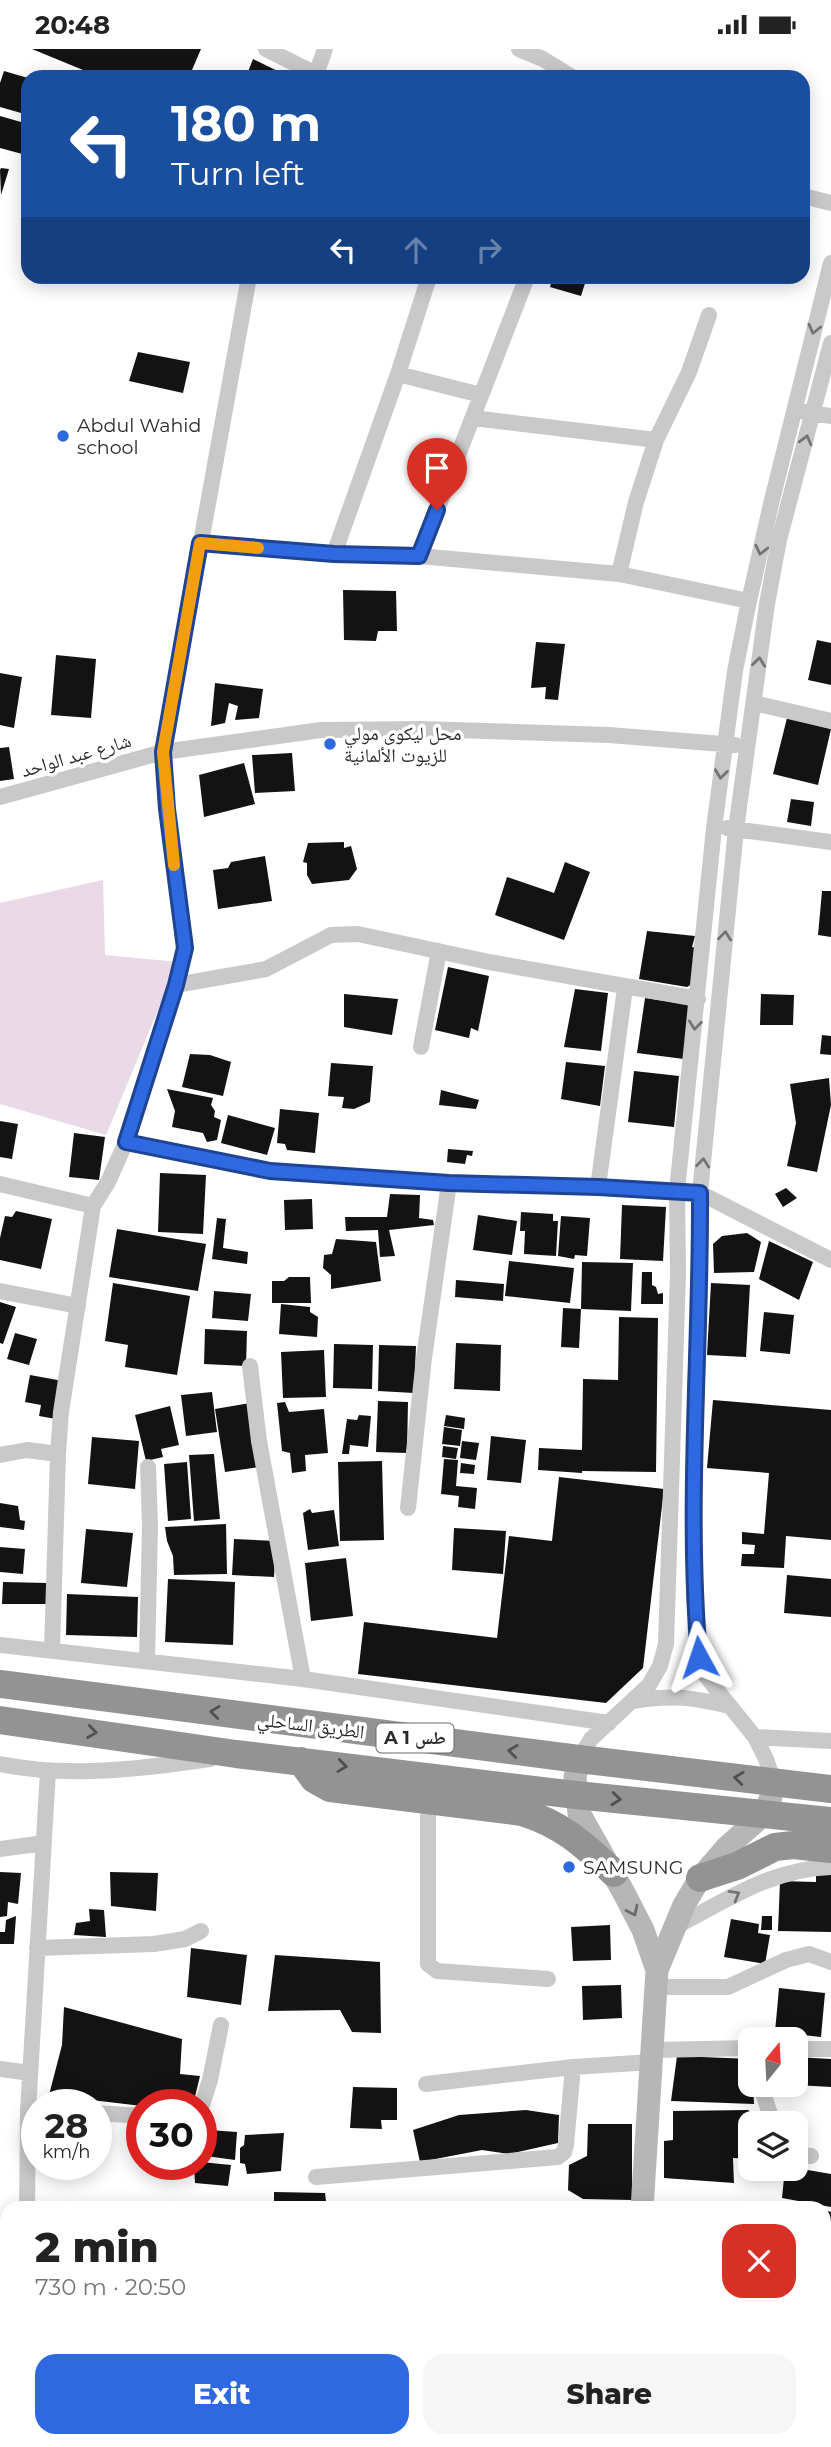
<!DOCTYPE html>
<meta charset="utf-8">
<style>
body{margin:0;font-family:Montserrat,"Noto Naskh Arabic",sans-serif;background:#f6f6f6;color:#222;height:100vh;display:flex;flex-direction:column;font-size:26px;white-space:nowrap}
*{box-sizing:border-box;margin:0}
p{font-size:23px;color:#767676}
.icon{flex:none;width:38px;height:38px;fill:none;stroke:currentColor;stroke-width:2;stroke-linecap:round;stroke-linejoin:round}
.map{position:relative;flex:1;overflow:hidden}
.details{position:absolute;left:0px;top:2152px;width:831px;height:247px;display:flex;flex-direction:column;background:#fff;border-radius:21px 21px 0 0;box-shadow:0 4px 18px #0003}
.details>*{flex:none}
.top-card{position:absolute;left:21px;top:21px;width:789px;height:214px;border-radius:21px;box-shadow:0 4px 18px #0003;background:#1a4fa0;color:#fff;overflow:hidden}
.needle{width:46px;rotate:18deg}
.fabs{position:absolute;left:738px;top:1978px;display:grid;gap:14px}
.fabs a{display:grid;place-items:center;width:70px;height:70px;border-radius:14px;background:#fff;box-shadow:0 4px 18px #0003;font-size:35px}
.speed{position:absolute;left:21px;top:2040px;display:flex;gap:14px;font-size:35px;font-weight:700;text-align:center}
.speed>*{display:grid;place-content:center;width:91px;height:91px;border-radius:50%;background:#fff;box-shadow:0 4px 18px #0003;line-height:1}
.speed small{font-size:18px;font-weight:400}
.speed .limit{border:10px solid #d22;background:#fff;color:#111}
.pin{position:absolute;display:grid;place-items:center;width:60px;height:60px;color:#fff;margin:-72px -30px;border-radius:50% 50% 50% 0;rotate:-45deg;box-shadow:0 0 7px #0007}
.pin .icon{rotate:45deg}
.me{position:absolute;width:77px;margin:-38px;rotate:355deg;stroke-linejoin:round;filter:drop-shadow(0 0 5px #0008)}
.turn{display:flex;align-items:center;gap:24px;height:147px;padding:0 35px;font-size:32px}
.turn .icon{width:91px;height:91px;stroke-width:2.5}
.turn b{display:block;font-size:49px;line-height:60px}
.lanes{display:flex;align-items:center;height:66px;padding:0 35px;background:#0003;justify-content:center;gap:35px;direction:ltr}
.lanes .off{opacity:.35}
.round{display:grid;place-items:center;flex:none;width:74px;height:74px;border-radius:21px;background:#f6f6f6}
.head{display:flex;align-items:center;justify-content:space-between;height:119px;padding:0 35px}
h1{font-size:42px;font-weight:800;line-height:52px}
.button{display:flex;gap:14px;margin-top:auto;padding:14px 35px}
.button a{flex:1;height:80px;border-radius:21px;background:#2e69e2;color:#fff;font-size:28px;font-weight:800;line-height:80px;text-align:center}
.button a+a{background:#f6f6f6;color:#222}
.status{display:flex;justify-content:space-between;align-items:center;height:49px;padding:0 35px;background:#fff;direction:ltr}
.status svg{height:19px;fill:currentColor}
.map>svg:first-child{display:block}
</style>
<div class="status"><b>20:48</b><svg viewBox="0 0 49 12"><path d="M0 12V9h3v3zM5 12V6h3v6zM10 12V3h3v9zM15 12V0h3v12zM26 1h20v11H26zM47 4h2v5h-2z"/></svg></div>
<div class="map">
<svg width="831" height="2398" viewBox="0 0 831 2398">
<rect width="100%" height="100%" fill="#fff"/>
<path fill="#ead9e6" d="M103,831L105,906L178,913L106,1086L0,1055V854Z"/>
<path fill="#131313" d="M32,0H201L189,28H100Z
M253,10L290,28H246Z
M4,22L28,29V66L0,58V34Z
M0,67L28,75L26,106L0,99Z
M1,119L9,120L1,146L0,121Z
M553,228H587L581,247L550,238Z
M138,303L190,313L183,344L129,332Z
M343,541L396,542L397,582H378L376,592L344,591Z
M817,591L831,594V636L808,631Z
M536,593L565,595L558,651L545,650L546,638L531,639Z
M56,606L96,610L91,669L51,666Z
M0,624L22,628L14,679L0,676Z
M215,634L263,640L259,669L235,671L238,657L229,654L225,674L211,677Z
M787,669L831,680L818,736L773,725Z
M9,698L14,730L0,732V699Z
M292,704L295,742L255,744L252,706Z
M244,714L255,755L204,768L199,726Z
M791,750L814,753L811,777L787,773Z
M344,793V799L351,797L357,820L349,831L312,835L307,826V814L303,813L308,794Z
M265,807L272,852L218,860L213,821L228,819L231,813Z
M565,813L590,823L564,891L495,866L507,828L554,844Z
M822,842H831V888L818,886Z
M647,882L695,887L692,898L698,899L694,934L687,938L639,930Z
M448,918L489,927L478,982L471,979L469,989L435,981Z
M575,940L608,944L601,1002L564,998Z
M344,945L398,950L392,986L344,978Z
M761,945L794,946L793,976H760Z
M645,949L692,956L684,1010L637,1004Z
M822,986L831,987V1006L820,1005Z
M190,1005L210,1006L231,1013L223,1047L182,1038Z
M566,1013L605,1017L600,1057L561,1050Z
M331,1014L373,1017L370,1053L354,1060L342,1059L344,1048L328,1047Z
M634,1022L679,1027L674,1078L628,1073Z
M829,1029L831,1056L817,1123L787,1117L796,1074L790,1035Z
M167,1040L213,1049L211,1056L215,1062L214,1068L221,1071L217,1091L207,1093L203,1084L172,1078L175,1062Z
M441,1041L479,1051L476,1060L439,1056Z
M280,1060L319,1064L315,1104L287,1101L285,1095L277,1094Z
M228,1066L275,1079L267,1106L221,1094Z
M0,1072L18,1075L12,1110L0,1108Z
M74,1084L105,1088L99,1131L69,1128Z
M448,1100L473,1102L472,1107L467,1106L465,1115L447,1113Z
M160,1124L206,1126L203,1185L158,1183Z
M786,1139L797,1149L783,1158L775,1145Z
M390,1145L420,1146L419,1169L433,1171L434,1176L389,1181L395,1207L380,1208L378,1181L346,1182L345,1168H387Z
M312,1150L313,1180L285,1181L284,1151Z
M622,1156L666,1158L663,1212L620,1210Z
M16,1162L52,1170L41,1220L0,1211V1189L5,1167L12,1168Z
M521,1163L553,1165V1172H558L556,1207L524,1205L525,1182H520Z
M478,1166L517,1172L512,1206L473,1201Z
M561,1167L590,1169L587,1207L575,1206L574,1210L558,1207Z
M217,1169L226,1170L223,1199L248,1203L247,1215L212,1210Z
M117,1180L206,1195L198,1242L109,1228Z
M747,1184L761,1193L754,1223L714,1224L713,1195L722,1187Z
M336,1190L376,1193L381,1232L331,1240V1226L323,1219L324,1206L332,1205Z
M769,1192L813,1213L799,1251L759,1230Z
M509,1212L574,1219L570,1254L505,1247Z
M582,1213L633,1214L631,1262L581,1260Z
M642,1223H652V1236L656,1238L658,1245L663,1244V1255H641Z
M289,1228H310L311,1254H272V1232H284Z
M456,1231L504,1235L503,1252L455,1248Z
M113,1234L190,1247L177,1326L125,1318L128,1296L105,1292Z
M711,1234L750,1236L746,1308L707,1306Z
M214,1242L251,1245L248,1272L212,1269Z
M0,1253L16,1258L3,1295L0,1294Z
M281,1255L310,1258V1263L318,1268L317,1288L279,1285Z
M563,1259L581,1260L579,1299L561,1298Z
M764,1263L794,1266L790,1305L760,1302Z
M619,1268L658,1269L656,1423L582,1422V1424L538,1421L539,1399L582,1401L583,1330L618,1331Z
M205,1280L247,1282L246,1317L204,1315Z
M15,1284L37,1290L29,1316L7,1310Z
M456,1294L501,1296L500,1342L454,1340Z
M334,1295L373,1296L372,1340L333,1339Z
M379,1296L416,1297L414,1344L378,1342Z
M324,1301L326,1348L283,1349L281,1303Z
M30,1326L63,1332L56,1370L39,1367L41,1356L25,1353Z
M212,1343L217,1383L186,1387L181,1346Z
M713,1351L831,1361V1491L786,1487L784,1519L741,1517L742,1505H754L755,1496L742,1495V1483L764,1485L769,1424L707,1419Z
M378,1352L408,1353L407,1404L376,1403Z
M285,1353L289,1363L324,1360L328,1404L305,1406L306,1422L292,1424L290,1404L282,1402L277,1354Z
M250,1354L260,1418L225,1423L215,1360Z
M170,1357L179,1396L161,1400L163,1408L146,1412L135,1366Z
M359,1366L371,1367L368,1398L350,1396L349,1405H342L347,1370L357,1371Z
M446,1366L465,1369L464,1380L444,1377Z
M444,1378L462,1381L460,1397L442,1395Z
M491,1387L526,1391L521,1434L487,1431Z
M92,1388L139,1392L135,1440L88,1435Z
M462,1392L479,1394L476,1411L460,1409Z
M443,1397L458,1399L456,1410L442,1408Z
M214,1405L220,1470L194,1472L189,1406Z
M444,1410L458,1411L456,1437L477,1439L475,1460L458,1458L459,1447L441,1445Z
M382,1412L384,1491L340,1492L338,1413Z
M187,1413L191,1470L168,1472L164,1415Z
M461,1414L475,1416L474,1425L460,1424Z
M559,1428L664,1440L643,1619L606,1654L358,1625L364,1573L497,1589L509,1487L552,1492Z
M0,1454L18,1457L20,1471L25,1472L24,1481L0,1478Z
M310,1460L312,1464L334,1461L339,1497L308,1501L303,1464Z
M226,1475L227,1525L174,1526L173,1507L167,1492L165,1478Z
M454,1479L506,1482L503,1525L452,1521Z
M86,1480L133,1484L127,1538L81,1534Z
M234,1490L276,1492L274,1528L232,1526Z
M0,1498L25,1500L23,1525L0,1523Z
M346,1509L353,1567L311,1572L305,1514Z
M787,1526L831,1530V1568L784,1564Z
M168,1530L235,1533L233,1596L165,1593Z
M3,1533L48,1534V1555H2Z
M67,1545L138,1548L137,1588L66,1586Z
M0,1823L21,1824L18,1855L8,1853L7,1867L0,1868Z
M110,1823L158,1824L156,1862L111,1857Z
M816,1825L831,1826V1883L778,1882L780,1832L816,1833Z
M89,1860L104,1861L106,1888L74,1886L76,1874L90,1872Z
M16,1867L14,1895H0V1883H5L6,1871Z
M762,1867H772V1881H761Z
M731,1870L759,1875L758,1884L770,1886L765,1915L724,1908Z
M610,1876L611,1911L573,1912L571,1878Z
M191,1899L247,1906L241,1956L187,1948Z
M275,1906L380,1913L381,1984L352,1983L340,1961L268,1962Z
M621,1936L622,1969L583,1971L582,1937Z
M779,1939L825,1944L821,1988L775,1983Z
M64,1958L182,1990L180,2025L200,2027L193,2056L142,2057L49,2046L62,1996Z
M677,2007L751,2010V2035H753L754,2055L671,2052Z
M796,2008L831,2010V2038L796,2036Z
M353,2038L397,2039V2071H381L382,2080L350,2079Z
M526,2061L559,2066L558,2094L509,2105L482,2101L420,2113L413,2081L459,2066Z
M748,2061L766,2074H751V2110L733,2109L734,2134L664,2129V2092L673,2091V2062Z
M588,2075H632V2151L583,2150L568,2141L569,2116L587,2107Z
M208,2081L237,2083L235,2111L206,2107Z
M284,2084L281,2122L247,2125L245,2115L240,2114V2099L244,2096L245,2086Z
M201,2113L231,2116L228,2137L195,2134L194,2116H201Z
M785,2119H796L831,2125V2158L782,2149Z
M274,2143L325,2144L327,2160H274Z
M541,2154H582L619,2158V2160H532Z
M824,2161L831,2163V2198L824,2196Z
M0,2334L7,2335V2392H20L19,2398H0Z
M56,2392H96L94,2398H56Z
M432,2392H573L570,2398H439Z
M660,2392H722V2398H660Z"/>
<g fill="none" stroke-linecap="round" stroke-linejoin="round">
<path stroke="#c9c9c9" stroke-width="16" d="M266,0L316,25
M519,0L543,10L572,28
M315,28L325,0
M803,147L831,154
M398,325L481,346
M805,363L831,367
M473,369L656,391
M200,494L334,505L419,507L619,525L749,552
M334,505L398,325L429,228
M419,507L527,228
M619,525L636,453L656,391L689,323L709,266
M754,654L831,672
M0,748L163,703L321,681L421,680L609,686L735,696
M727,779L831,793
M176,936L266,920L331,886L358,885L489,913L698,950
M421,998L439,902
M126,1093L270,1122L449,1134L598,1138L700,1144L831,1211
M0,1135L93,1157
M598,1138L625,939
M0,1242L78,1257
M250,1317L259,1392L303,1630
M0,1406L27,1401L58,1405
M408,1459L424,1309L449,1134
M0,1596L303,1630L609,1674
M52,1601L58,1405L61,1363L93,1157L108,1133L126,1093L176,936L185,899L167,760L163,703L249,228
M147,1612L150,1476L148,1418
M633,1652C673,1646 690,1648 729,1657
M755,1688L831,1692
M579,1710L591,1690L649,1636L660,1617L666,1595L678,1224L677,1142L714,779L735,622L749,552L771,455L831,214
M0,1715C69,1729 141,1720 210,1710
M774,1734L766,1710L755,1688L716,1640L704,1624L700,1608L694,1549V1421L700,1217V1144L736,780L767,555L779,491L831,294
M428,1752V1915L437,1922L548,1930
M0,1800L44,1794
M675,1878C727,1851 771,1820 831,1818
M37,1899L154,1895L185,1890L201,1882
M656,1938H728L786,1911L809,1905L831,1913
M796,2000H831
M653,2001L751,1999
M0,2020L30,2024
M426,2035L573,2018L652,2013
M760,2035L773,2074
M201,2059L210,2031L221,1976
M96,2064L142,2067
M796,2105L811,2107
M316,2128L558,2108L564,2103L566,2096L573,2018
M27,2160L28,2062L48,1722
M824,2356H831
M26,2398V2392"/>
<path stroke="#b6b6b6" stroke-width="23" d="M579,1710L575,1728L579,1764L624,1844L643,1881L657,1921
M642,2160L657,1921L684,1856L700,1829L727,1798L763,1766L770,1751L774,1734
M632,2398L633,2392"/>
<path stroke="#939393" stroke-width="28" d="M0,1635L579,1710L831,1740
M0,1671L236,1705L576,1746L831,1772
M301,1712L314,1730L330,1739L522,1763C562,1775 584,1796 614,1824
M700,1829L737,1817L775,1798L793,1796L831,1800"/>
</g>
<defs><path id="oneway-chevron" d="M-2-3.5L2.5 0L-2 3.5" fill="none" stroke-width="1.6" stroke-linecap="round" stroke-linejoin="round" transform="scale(1.75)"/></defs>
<g stroke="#737373">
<use href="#oneway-chevron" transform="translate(814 280) rotate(103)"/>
<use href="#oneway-chevron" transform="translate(806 391) rotate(-75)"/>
<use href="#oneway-chevron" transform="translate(761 501) rotate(103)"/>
<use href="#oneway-chevron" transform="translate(759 613) rotate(-83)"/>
<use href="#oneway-chevron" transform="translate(721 725) rotate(97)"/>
<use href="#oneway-chevron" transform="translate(725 887) rotate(-84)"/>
<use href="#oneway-chevron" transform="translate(695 976) rotate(96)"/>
<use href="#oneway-chevron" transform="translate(703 1114) rotate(-84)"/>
<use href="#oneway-chevron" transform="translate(735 1846) rotate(-30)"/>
</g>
<g stroke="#505050">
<use href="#oneway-chevron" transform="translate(215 1663) rotate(-173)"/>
<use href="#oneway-chevron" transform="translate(92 1683) rotate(8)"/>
<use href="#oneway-chevron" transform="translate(513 1702) rotate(-173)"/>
<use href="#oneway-chevron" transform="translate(342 1717) rotate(7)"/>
<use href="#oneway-chevron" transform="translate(739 1729) rotate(-173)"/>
<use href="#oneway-chevron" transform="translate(616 1750) rotate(6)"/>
</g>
<use stroke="#6a6a6a" href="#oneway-chevron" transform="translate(633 1862) rotate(64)"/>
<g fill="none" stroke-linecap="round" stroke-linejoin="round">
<defs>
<path id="route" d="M437,461L419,507L334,505L200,494L163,703L167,760L185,899L176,936L126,1093L270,1122L449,1134L598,1138L700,1144C701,1299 686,1454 699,1608"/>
</defs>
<use href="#route" stroke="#1e4493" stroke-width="18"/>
<use href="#route" stroke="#2e69e2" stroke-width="12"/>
<path stroke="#f59e0b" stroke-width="12" d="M174,816L163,703L200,494L258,499"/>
</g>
<g fill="#2e69e2" stroke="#fff" stroke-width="2.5">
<circle cx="63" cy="387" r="7"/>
<circle cx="330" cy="695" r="7"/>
<circle cx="569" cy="1818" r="7"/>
</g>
<g text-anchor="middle" stroke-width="7" stroke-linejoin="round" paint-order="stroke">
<rect fill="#fff" stroke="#6b6b6b" stroke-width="2" x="376.5" y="1674.5" width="77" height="29" rx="5"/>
<g font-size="18" font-weight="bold" fill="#2c2c2c">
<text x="415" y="1695">A 1 طس</text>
</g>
<g font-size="19" fill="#2c2c2c" stroke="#fff" text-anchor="start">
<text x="77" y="383">Abdul Wahid<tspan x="77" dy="22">school</tspan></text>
<text x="344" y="691">محل ليكوي مولي<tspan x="344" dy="22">للزيوت الألمانية</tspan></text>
<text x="583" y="1825">SAMSUNG</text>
</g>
<g font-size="19" fill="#2c2c2c" stroke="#fff">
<text transform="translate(76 706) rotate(-16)" y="7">شارع عبد الواحد</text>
<text transform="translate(311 1676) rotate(7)" y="7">الطريق الساحلي</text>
</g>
</g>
</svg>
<div class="fabs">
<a><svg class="needle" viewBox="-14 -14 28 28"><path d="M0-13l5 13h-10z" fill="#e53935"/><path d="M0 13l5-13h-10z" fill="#767676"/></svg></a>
<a><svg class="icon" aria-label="layers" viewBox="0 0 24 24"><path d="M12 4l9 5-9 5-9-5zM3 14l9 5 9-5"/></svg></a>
</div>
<div class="speed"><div>28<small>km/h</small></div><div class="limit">30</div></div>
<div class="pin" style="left:437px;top:461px;background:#d93025"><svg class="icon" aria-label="arrive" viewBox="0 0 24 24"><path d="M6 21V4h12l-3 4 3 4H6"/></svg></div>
<svg class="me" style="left:699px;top:1608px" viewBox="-20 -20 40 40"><path d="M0-17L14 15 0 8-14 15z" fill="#2e69e2" stroke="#fff" stroke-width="4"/></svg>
<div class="top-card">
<div class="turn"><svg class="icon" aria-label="left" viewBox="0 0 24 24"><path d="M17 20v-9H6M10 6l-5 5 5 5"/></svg><div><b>180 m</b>Turn left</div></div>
<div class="lanes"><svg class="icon" aria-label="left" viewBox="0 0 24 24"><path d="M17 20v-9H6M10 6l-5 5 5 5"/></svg><svg class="icon off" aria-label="ahead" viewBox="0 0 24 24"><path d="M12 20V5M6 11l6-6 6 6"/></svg><svg class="icon off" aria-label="right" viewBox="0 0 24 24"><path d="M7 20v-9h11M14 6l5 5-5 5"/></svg></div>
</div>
<section class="details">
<div class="head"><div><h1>2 min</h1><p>730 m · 20:50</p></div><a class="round" style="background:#d93025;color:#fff"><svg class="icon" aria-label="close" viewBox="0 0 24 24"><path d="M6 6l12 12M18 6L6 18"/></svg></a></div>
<div class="button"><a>Exit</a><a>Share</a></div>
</section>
</div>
